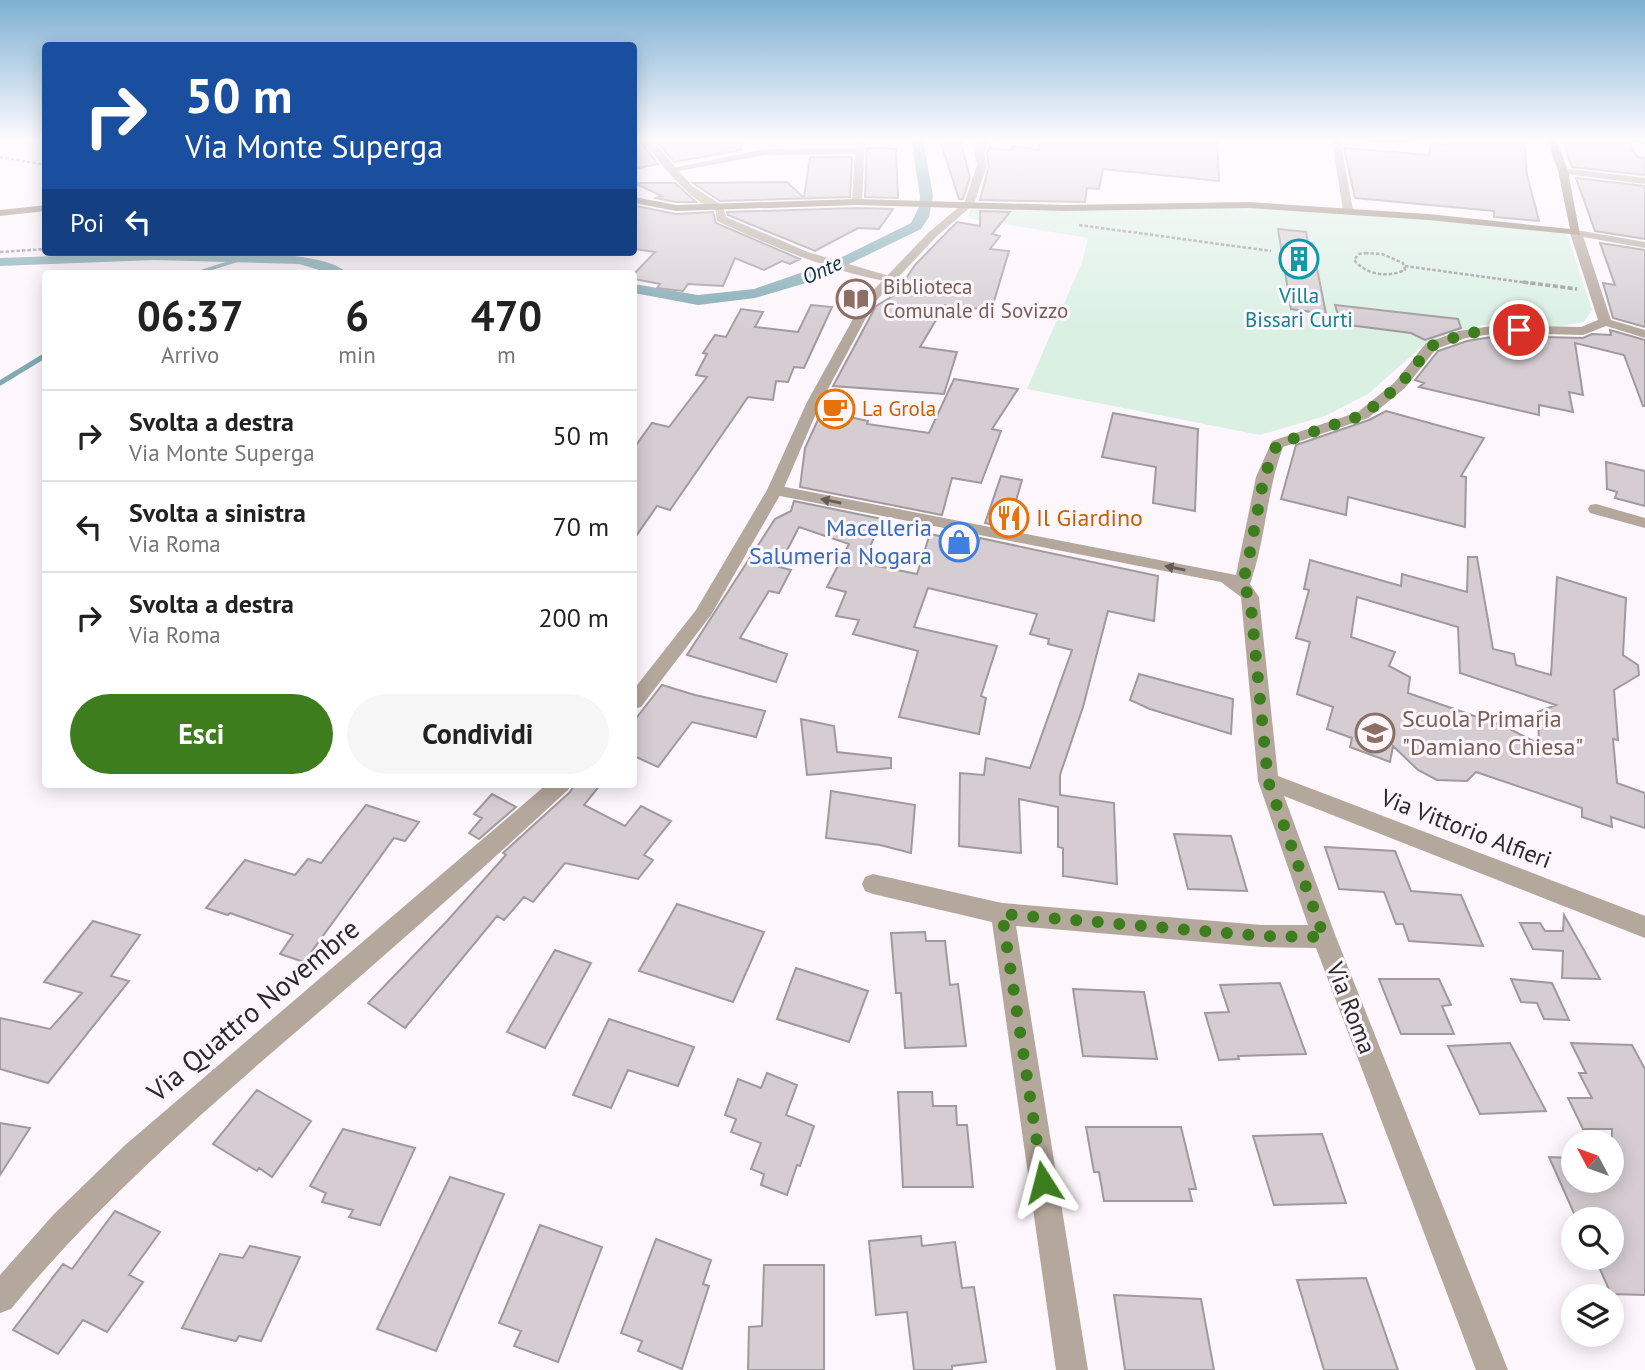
<!DOCTYPE html>
<html lang="it">
<style>
body{margin:0;font-family:"PT Sans",sans-serif;background:#f6f6f6;color:#222;height:100vh;display:flex;flex-direction:column;font-size:26px;white-space:nowrap}
*{box-sizing:border-box;margin:0}
p{font-size:23px;color:#767676}
.icon{flex:none;width:38px;height:38px;fill:none;stroke:currentColor;stroke-width:2;stroke-linecap:round;stroke-linejoin:round}
.map{position:relative;flex:1;overflow:hidden}
.side{position:absolute;left:42px;top:270px;width:595px;height:518px;display:flex;flex-direction:column;background:#fff;border-radius:7px;box-shadow:0 4px 18px #0003}
.side>*{flex:none}
.hud{position:absolute;left:42px;top:42px;width:595px;height:214px;border-radius:7px;box-shadow:0 4px 18px #0003;background:#1a4fa0;color:#fff;overflow:hidden}
.needle{width:46px;rotate:311deg}
.tools{position:absolute;left:1561px;top:1130px;display:grid;gap:14px}
.tools a{display:grid;place-items:center;width:63px;height:63px;border-radius:50%;background:#fff;box-shadow:0 4px 18px #0003;font-size:35px}
.pin{position:absolute;display:grid;place-items:center;width:60px;height:60px;color:#fff;margin:-30px;border:4px solid #fff;border-radius:50%;box-shadow:0 2px 7px #0007}
.me{position:absolute;width:77px;margin:-38px;rotate:351deg;stroke-linejoin:round;filter:drop-shadow(0 0 5px #0008)}
.turn{display:flex;align-items:center;gap:24px;height:147px;padding:0 28px;font-size:32px}
.turn .icon{width:91px;height:91px;stroke-width:2.5}
.turn b{display:block;font-size:49px;line-height:60px}
.then{display:flex;align-items:center;height:66px;padding:0 28px;background:#0003;gap:14px;font-size:26px}
.eta{display:flex;justify-content:space-evenly;align-items:center;height:119px;text-align:center}
.eta b{font-size:42px;font-weight:600;line-height:49px}
.primary-button{display:flex;gap:14px;margin-top:auto;padding:14px 28px}
.primary-button a{flex:1;height:80px;border-radius:42px;background:#3d7d1d;color:#fff;font-size:28px;font-weight:600;line-height:80px;text-align:center}
.primary-button a+a{background:#f6f6f6;color:#222}
ul{padding:0;list-style:none}
li{display:flex;align-items:center;gap:21px;height:91px;padding:0 28px;border-top:2px solid #e0e0e0}
li div{flex:1}
li b{display:block;font-size:26px}
li em{font-style:normal}
.map>svg:first-child{display:block}
</style>
<div class="map">
<svg width="1645" height="1370" viewBox="0 0 1645 1370">
<rect width="100%" height="100%" fill="#fdf6fc"/>
<path fill="#f6e9fe" d="M647,140H802L798,152L755,150L676,165L667,162Z"/>
<path fill="#d9f0e3" d="M971,208H1264L1462,222L1567,234L1592,310L1584,322L1549,328L1499,322L1462,330L1427,342L1368,394L1325,416L1260,435L1027,389L1082,262L1088,238L967,218Z"/>
<g fill="none" stroke-linecap="round" stroke-linejoin="round">
<path stroke="#80aab4" stroke-width="3.5" d="M197,273L241,259"/>
<path stroke="#80aab4" stroke-width="5" d="M0,383L46,355"/>
<path fill="#80aab4" fill-rule="evenodd" d="M911,140H923L933,196L929,217L921,229L816,280L755,298L698,305L634,293V284L698,295L754,289L832,262L911,223L919,207L920,196Z
M168,252C204,253 325,248 347,273H329L299,264L154,260L0,266V258Z"/>
</g>
<path fill="#d5cdd1" stroke="#a0999d" stroke-width="2" fill-rule="evenodd" d="M634,140H639L658,164L634,169Z
M655,140H740L741,150L674,162Z
M940,140H960L970,177L963,199H959Z
M1040,140H1217L1219,181L1103,169L1099,189L1087,188L1085,202L980,200L989,166L987,154L989,148L1011,150L1013,146L1039,150Z
M1450,140H1524L1527,175L1539,221L1494,217V211L1355,198L1344,148L1429,155L1431,143L1449,145Z
M1563,140L1629,143L1637,157L1645,158V175L1572,167Z
M867,148L896,149L898,198L865,197Z
M810,157H852L850,197L720,201L693,183L787,182L804,198Z
M1576,178L1645,186V239L1595,231Z
M634,183H675L696,202H676L656,198L662,196Z
M636,206L676,214L713,212L716,223L800,259L790,264L782,261L764,270L735,258L723,286L688,284L683,291L657,288L660,284L634,279V274L655,252L634,249V207Z
M857,208L893,209L879,229L858,228L815,251L728,215L727,212Z
M980,211L1010,212L992,234L1000,236L990,249L1009,251L992,308L989,307L988,310L945,305L920,347L957,352L944,394L833,386L876,306L896,294L915,265L957,222L980,226Z
M1278,229L1306,232L1308,242L1312,243L1326,314L1291,309Z
M1600,243L1645,250V327L1613,318L1603,283L1615,285Z
M811,305L832,307L804,368L794,367L788,382L776,381L773,400L748,397L670,510L657,506L634,539V448L652,423L669,427L707,377L696,375L707,354L703,353L715,335L726,337L741,309L763,312L755,327L798,332Z
M1335,305L1458,319L1461,328L1425,340L1411,333L1341,324Z
M1610,330L1645,340V406H1643L1624,355L1575,343L1583,395L1569,392L1573,412L1539,405V415L1419,387L1424,383L1415,380L1438,351L1467,341L1498,336L1583,338L1592,334L1611,335Z
M954,379L1018,389L992,429L1001,431L981,483L952,478L942,515L800,487L805,448L822,411L868,421L867,424L929,433Z
M1386,411L1484,438L1461,476L1466,477L1465,527L1348,497L1346,515L1281,499L1296,445L1369,420Z
M1113,413L1198,429L1195,511L1153,503L1156,467L1102,457Z
M1606,462L1645,471V506L1615,498L1617,492L1607,489Z
M1001,476L1022,480L1008,528L985,523Z
M794,501L882,519L863,563L917,574L930,534L978,544L980,538L1158,576L1154,621L1108,611L1083,707L1060,775V795L1114,803L1117,884L1063,876V848L1058,847V807L1019,799L1021,853L959,846L960,773L984,775L986,758L1030,768L1072,650L1048,644L1049,639L1030,634L1037,614L928,588L914,627L997,646L981,696L986,698L979,734L899,717L918,651L853,634L859,620L836,616L846,592L827,587L849,544L799,527L780,564L779,567L791,570L779,593L769,591L740,638L787,654L776,682L687,655L775,519L791,511Z
M1468,557H1477L1493,649L1514,654L1516,665L1551,675L1557,577L1626,598L1623,655L1638,665L1639,675L1614,690L1618,740L1613,739L1617,783L1645,793V828L1611,817L1612,827L1582,817V808L1476,772L1467,781L1437,780L1418,770L1393,746L1390,762L1350,747L1352,738L1327,729L1333,707L1297,694L1310,642L1296,638L1309,590L1304,589L1310,560L1401,586L1402,574L1467,592ZM1357,597L1458,627L1460,673L1556,705L1538,712L1539,744L1506,727L1408,693L1410,677L1389,666L1395,652L1351,637Z
M1139,674L1233,699L1231,734L1150,709L1130,700Z
M662,685L695,695L765,711L756,737L692,722L658,767L634,756V721Z
M801,719L834,726L837,752L891,758V768L807,775Z
M575,784H601L584,805L625,826L641,806L671,821L644,855L653,860L638,879L565,863L533,902L524,897L504,920L497,916L405,1028L368,1003L447,921L506,855L503,853L570,792Z
M831,791L915,805L911,853L880,845L826,838Z
M492,794L516,807L479,839L469,833L482,818L474,814Z
M366,805L419,822L405,841L394,838L304,962L280,954L293,935L230,913L228,915L206,908L245,860L295,875L308,859L321,863Z
M1174,834L1231,836L1247,891L1188,889Z
M1325,847L1395,851L1411,891L1461,895L1483,946L1409,941L1403,924H1396L1384,892L1339,889Z
M677,904L764,932L733,1002L639,971Z
M1564,915L1585,952L1600,979L1562,978L1563,951L1533,949L1520,923H1540L1545,931H1563Z
M93,921L140,935L111,976L129,981L48,1083L0,1069V1018L50,1029L82,993L44,982Z
M925,932L926,941H945L950,985L958,984L966,1046L905,1048L901,993H896L891,933Z
M555,950L591,963L545,1048L507,1032Z
M796,968L868,991L849,1042L777,1019Z
M1379,979H1439L1451,1005L1442,1006L1454,1034H1401Z
M1511,979L1552,983L1569,1020L1544,1019L1537,1003L1521,1002Z
M1280,983L1306,1054L1238,1056L1239,1059L1219,1060L1205,1013L1229,1012L1220,985Z
M1073,989L1144,992L1157,1059L1083,1056Z
M609,1019L694,1047L678,1086L628,1070L611,1108L573,1095Z
M1510,1043L1546,1111L1480,1114L1448,1046Z
M1571,1043L1632,1045L1645,1069V1295L1611,1294L1595,1258H1612V1220H1577L1549,1157L1573,1158V1181H1612V1129H1583L1568,1098H1592L1579,1073H1586Z
M767,1073L797,1085L786,1115L814,1126L800,1166L797,1165L787,1195L761,1185L764,1174L751,1169L761,1143L731,1132L736,1119L725,1115L738,1079L761,1088Z
M257,1090L311,1121L272,1177L259,1168L257,1171L213,1144Z
M898,1092H932L933,1106H956L957,1125H967L973,1187H903Z
M0,1123L30,1128L0,1175Z
M1086,1127H1181L1196,1189H1189L1192,1201H1104L1099,1172H1094Z
M343,1129L415,1148L380,1225L349,1217L353,1210L322,1202L326,1193L310,1186Z
M1322,1134L1346,1203L1274,1205L1253,1136Z
M450,1177L504,1194L436,1351L377,1329Z
M115,1211L160,1232L129,1275L143,1282L107,1332L83,1320L58,1354L13,1330L63,1264L72,1269Z
M540,1225L602,1247L558,1362L514,1346L521,1331L499,1323Z
M921,1236L922,1246L955,1242L962,1288L974,1287L986,1362L952,1366V1370H914L907,1312L876,1315L869,1241Z
M656,1239L711,1260L703,1284L709,1286L682,1369L638,1351L642,1341L621,1333Z
M250,1246L300,1257L261,1341L239,1336L236,1341L182,1328L220,1254L243,1258Z
M764,1265H824V1370H748L749,1327L762,1326Z
M1366,1278L1398,1370H1324L1297,1280Z
M1114,1295L1201,1299L1214,1370H1125Z"/>
<g fill="none" stroke-linecap="round" stroke-linejoin="round">
<path stroke="#979397" stroke-width="2.5" stroke-dasharray="3.5 2" stroke-linecap="butt" d="M1626,140L1645,142
M0,157L46,165
M1079,225L1271,251
M0,252L46,249
M1365,253L1382,254L1403,263L1405,270C1387,278 1367,275 1354,260L1359,254Z
M1405,266L1536,284"/>
<path stroke="#979397" stroke-width="3.5" stroke-dasharray="5 2.5" stroke-linecap="butt" d="M1523,282L1577,289"/>
<path fill="#b4a79c" fill-rule="evenodd" d="M991,140H1000L996,143Z
M1332,140H1340L1353,210L1348,213L1343,210Z"/>
<path fill="#b4a79c" fill-rule="evenodd" d="M857,140H865L862,202L857,205L852,202L855,154L765,155L673,172L668,169L765,149L856,148Z
M979,140H989L984,154L987,165L974,204L969,207L964,204L977,165L974,154Z
M1366,140H1413L1408,143H1371Z
M1563,168L1645,178V184L1559,173V169Z
M715,206H723L726,217L808,252L896,278L890,282C829,271 774,247 717,221Z
M1572,231L1582,233L1611,320L1645,330V338L1606,326L1583,335L1498,333L1466,338L1436,349L1405,388L1368,418L1283,447C1266,493 1266,539 1250,584L1259,597L1278,776L1645,916V938L1284,796L1336,937L1508,1370H1476L1316,948L1262,947L1016,926L1088,1370H1056L992,922L873,894L865,891L862,884L865,877L873,874L1002,903L1262,925H1308L1258,781L1241,597L1221,582L775,495L767,490L775,485L1236,575L1256,477L1272,441L1358,412L1395,382L1426,343L1459,331L1498,325L1581,327L1598,320L1570,233Z
M1596,504L1645,518V528L1590,513L1588,509L1590,505Z"/>
<path fill="#b4a79c" fill-rule="evenodd" d="M642,140H652L692,186L723,206V210C697,212 657,159 642,140Z
M965,202L974,204L937,236L874,303L821,402L783,490L711,615L641,707L634,709V689L696,610L767,490L807,402L863,301L929,232Z
M1576,230L1645,242V248L1572,235V231Z
M547,784H572L568,790C484,868 398,944 311,1019C205,1110 100,1200 11,1309L0,1313V1275L54,1214L124,1146Z"/>
<path fill="#928070" fill-rule="evenodd" d="M1547,140H1557L1568,171L1580,235L1428,220L1249,208L1065,211L857,205L676,211L634,203V197L676,205L857,199L1065,205L1249,202L1428,214L1570,229L1558,171Z
M46,205V211L0,216V210Z"/>
</g>
<defs><path id="oneway-solid" d="M-6-.8H1V-3.2L6.5 0L1 3.2V.8H-6Z" transform="scale(1.75)"/></defs>
<g fill="#625b58">
<use href="#oneway-solid" transform="translate(831 501) rotate(-169)"/>
<use href="#oneway-solid" transform="translate(1175 568) rotate(-169)"/>
</g>
<linearGradient id="sky" x2="0" y2="1"><stop stop-color="#7eb0d3"/><stop offset="0.42" stop-color="#fefbfe"/><stop offset="1" stop-color="#fefbfe" stop-opacity="0"/></linearGradient>
<rect width="1645" height="332" fill="url(#sky)"/>
<g fill="none" stroke-linecap="round" stroke-linejoin="round">
<path stroke="#3d7d1d" stroke-width="12" stroke-dasharray="0 21.6" d="M1043,1182L1002,914L1262,936L1324,937L1268,781L1250,597L1241,584L1247,568L1264,477L1277,444L1363,415L1400,385L1431,346L1464,334L1498,329L1519,330"/>
</g>
<defs>
<symbol id="building-ring" viewBox="-11 -11 22 22"><circle r="9.5" fill="#fdf6fc" stroke="#0f9aa8" stroke-width="1.5"/><path d="M-4-6H4V6H1V3H-1V6H-4ZM-2.5-4.3h1.7v1.8h-1.7ZM.8-4.3h1.7v1.8H.8ZM-2.5-1h1.7V.8h-1.7ZM.8-1h1.7V.8H.8Z" fill="#0f9aa8"/></symbol>
<symbol id="library-ring" viewBox="-11 -11 22 22"><circle r="9.5" fill="#fdf6fc" stroke="#8d6e63" stroke-width="1.5"/><path d="M-6-4Q-3-5.5-.7-3.5V5Q-3 3-6 4ZM6-4Q3-5.5 .7-3.5V5Q3 3 6 4Z" fill="#8d6e63"/></symbol>
<symbol id="cafe-ring" viewBox="-11 -11 22 22"><circle r="9.5" fill="#fdf6fc" stroke="#e8710a" stroke-width="1.5"/><path d="M-5.5-4.5H6V0H3Q3 3.5 0 3.5H-2.5Q-5.5 3.5-5.5 0ZM3-3.2v2h1.7v-2ZM-6 4.5H4V6H-6Z" fill="#e8710a"/></symbol>
<symbol id="restaurant-ring" viewBox="-11 -11 22 22"><circle r="9.5" fill="#fdf6fc" stroke="#e8710a" stroke-width="1.5"/><path d="M-5-6h1v4h1v-4h1v4h1v-4h1v5L-1.5 .5V6h-2V.5L-5-1ZM5-6V6H3V1.5H1.5Q1.5-4 5-6Z" fill="#e8710a"/></symbol>
<symbol id="shop-ring" viewBox="-11 -11 22 22"><circle r="9.5" fill="#fdf6fc" stroke="#3f7fe0" stroke-width="1.5"/><path d="M-5-2.5h2.3a2.7 3.5 0 0 1 5.4 0H5L5.5 6h-11ZM-1.5-2.5h3a1.5 2.3 0 0 0-3 0Z" fill="#3f7fe0"/></symbol>
<symbol id="school-ring" viewBox="-11 -11 22 22"><circle r="9.5" fill="#fdf6fc" stroke="#8d6e63" stroke-width="1.5"/><path d="M0-5L7-2L0 1L-7-2ZM-4 1L0 2.5L4 1V4Q0 6-4 4Z" fill="#8d6e63"/></symbol>
</defs>
<g fill-rule="evenodd">
<use href="#building-ring" x="1277" y="237" width="44" height="44"/>
<use href="#library-ring" x="834" y="277" width="44" height="44"/>
<use href="#cafe-ring" x="813" y="387" width="44" height="44"/>
<use href="#restaurant-ring" x="987" y="496" width="44" height="44"/>
<use href="#shop-ring" x="937" y="520" width="44" height="44"/>
<use href="#school-ring" x="1353" y="711" width="44" height="44"/>
</g>
<g text-anchor="middle" stroke-width="6" stroke-linejoin="round" paint-order="stroke">
<g font-size="21" font-style="italic" fill="#07323a" stroke="#fdf6fc">
<text transform="translate(822 270) rotate(-24)" y="7">Onte</text>
</g>
<g font-size="21" fill="#785e54" stroke="#fdf6fc" text-anchor="start">
<text x="883" y="294">Biblioteca<tspan x="883" dy="24">Comunale di Sovizzo</tspan></text>
</g>
<g font-size="21" fill="#0d838f" stroke="#fdf6fc">
<text x="1299" y="303">Villa<tspan x="1299" dy="24">Bissari Curti</tspan></text>
</g>
<g font-size="21" fill="#c56008" stroke="#fdf6fc" text-anchor="start">
<text x="862" y="416">La Grola</text>
</g>
<g font-size="24" fill="#c56008" stroke="#fdf6fc" text-anchor="start">
<text x="1036" y="526">Il Giardino</text>
</g>
<g font-size="24" fill="#366cbe" stroke="#fdf6fc" text-anchor="end">
<text x="932" y="536">Macelleria<tspan x="932" dy="28">Salumeria Nogara</tspan></text>
</g>
<g font-size="24" fill="#785e54" stroke="#fdf6fc" text-anchor="start">
<text x="1402" y="727">Scuola Primaria<tspan x="1402" dy="28">"Damiano Chiesa"</tspan></text>
</g>
<g font-size="24" fill="#2b292b" stroke="#fdf6fc">
<text transform="translate(1466 829) rotate(21)" y="8">Via Vittorio Alfieri</text>
<text transform="translate(1351 1008) rotate(69)" y="8">Via Roma</text>
</g>
<g font-size="28" fill="#2b292b" stroke="#fdf6fc">
<text transform="translate(253 1010) rotate(-40)" y="10">Via Quattro Novembre</text>
</g>
</g>
</svg>
<div class="tools">
<a><svg class="needle" viewBox="-14 -14 28 28"><path d="M0-13l5 13h-10z" fill="#e53935"/><path d="M0 13l5-13h-10z" fill="#767676"/></svg></a>
<a><svg class="icon" aria-label="search" viewBox="0 0 24 24"><circle cx="10" cy="10" r="6"/><path d="M15 15l6 6"/></svg></a>
<a><svg class="icon" aria-label="layers" viewBox="0 0 24 24"><path d="M12 4l9 5-9 5-9-5zM3 14l9 5 9-5"/></svg></a>
</div>
<div class="pin" style="left:1519px;top:330px;background:#d93025"><svg class="icon" aria-label="arrive" viewBox="0 0 24 24"><path d="M6 21V4h12l-3 4 3 4H6"/></svg></div>
<svg class="me" style="left:1043px;top:1182px" viewBox="-20 -20 40 40"><path d="M0-17L14 15 0 8-14 15z" fill="#3d7d1d" stroke="#fff" stroke-width="4"/></svg>
<div class="hud">
<div class="turn"><svg class="icon" aria-label="right" viewBox="0 0 24 24"><path d="M7 20v-9h11M14 6l5 5-5 5"/></svg><div><b>50 m</b>Via Monte Superga</div></div>
<div class="then">Poi<svg class="icon" aria-label="left" viewBox="0 0 24 24"><path d="M17 20v-9H6M10 6l-5 5 5 5"/></svg></div>
</div>
<section class="side">
<div class="eta">
<div><b>06:37</b><p>Arrivo</p></div>
<div><b>6</b><p>min</p></div>
<div><b>470</b><p>m</p></div>
</div>
<ul>
<li><svg class="icon" aria-label="right" viewBox="0 0 24 24"><path d="M7 20v-9h11M14 6l5 5-5 5"/></svg><div><b>Svolta a destra</b><p>Via Monte Superga</p></div><em>50 m</em></li>
<li><svg class="icon" aria-label="left" viewBox="0 0 24 24"><path d="M17 20v-9H6M10 6l-5 5 5 5"/></svg><div><b>Svolta a sinistra</b><p>Via Roma</p></div><em>70 m</em></li>
<li><svg class="icon" aria-label="right" viewBox="0 0 24 24"><path d="M7 20v-9h11M14 6l5 5-5 5"/></svg><div><b>Svolta a destra</b><p>Via Roma</p></div><em>200 m</em></li>
</ul>
<div class="primary-button"><a>Esci</a><a>Condividi</a></div>
</section>
</div>
